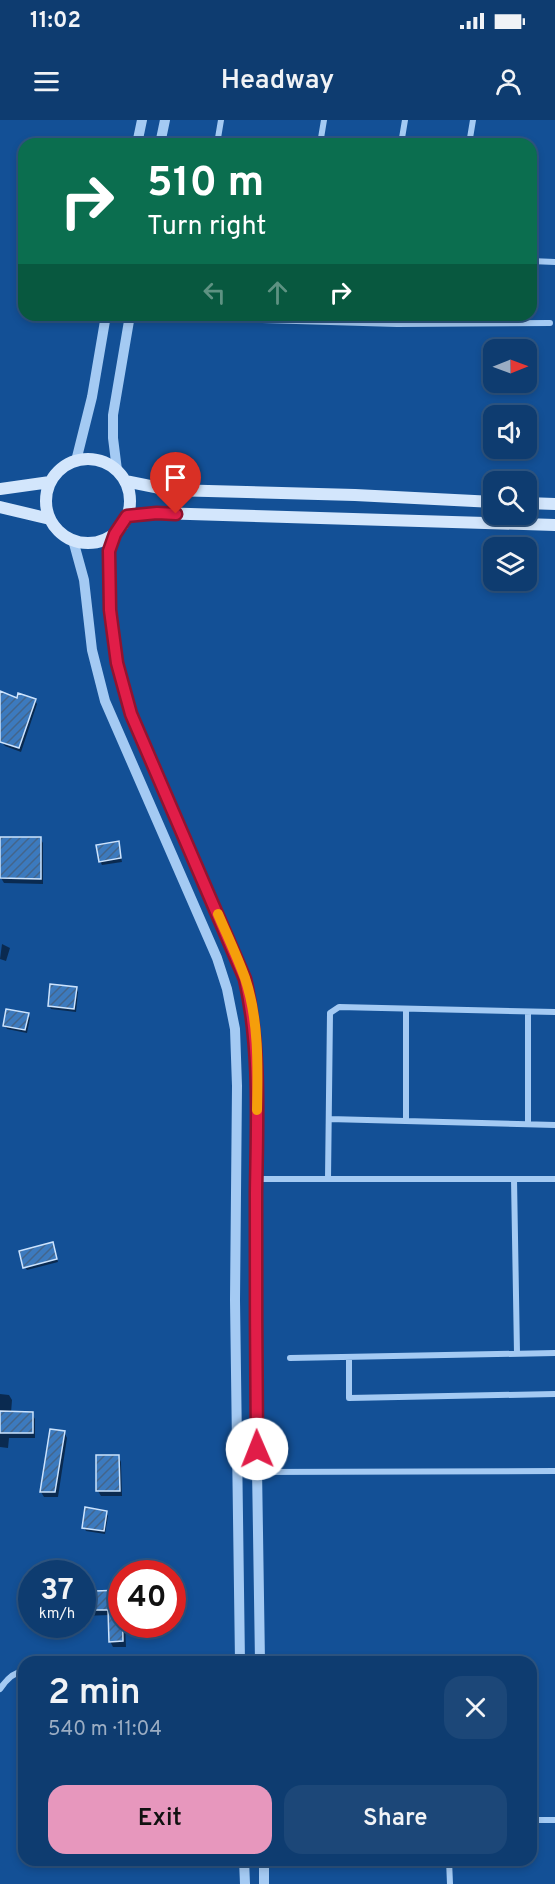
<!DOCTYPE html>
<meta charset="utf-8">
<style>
body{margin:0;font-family:Overpass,sans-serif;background:#1c4778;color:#f1f3f6;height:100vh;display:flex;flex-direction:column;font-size:22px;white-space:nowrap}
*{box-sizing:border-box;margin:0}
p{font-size:20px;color:#9badc3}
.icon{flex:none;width:33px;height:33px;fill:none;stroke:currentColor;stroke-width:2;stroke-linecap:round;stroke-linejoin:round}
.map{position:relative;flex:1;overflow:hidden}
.details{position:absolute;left:18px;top:1536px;width:519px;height:210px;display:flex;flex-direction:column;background:#0e3c70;border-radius:18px;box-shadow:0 3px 9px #0003,0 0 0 2px #2e5683}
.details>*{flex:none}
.guide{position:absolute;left:18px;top:18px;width:519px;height:183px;border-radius:18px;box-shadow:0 3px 9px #0003,0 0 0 2px #2e5683;background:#0b6e4f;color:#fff;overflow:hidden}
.needle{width:39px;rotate:89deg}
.controls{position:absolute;left:483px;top:219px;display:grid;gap:12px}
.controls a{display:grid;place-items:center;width:54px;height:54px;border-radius:12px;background:#0e3c70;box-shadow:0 3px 9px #0003,0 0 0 2px #2e5683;font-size:30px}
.speed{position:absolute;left:18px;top:1440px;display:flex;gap:12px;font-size:30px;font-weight:700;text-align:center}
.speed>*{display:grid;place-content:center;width:78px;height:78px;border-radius:50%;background:#0e3c70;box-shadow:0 3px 9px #0003,0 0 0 2px #2e5683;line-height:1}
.speed small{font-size:15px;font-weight:400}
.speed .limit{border:9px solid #d22;background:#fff;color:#111}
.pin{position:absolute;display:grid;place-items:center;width:51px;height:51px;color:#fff;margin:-62px -26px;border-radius:50% 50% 50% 0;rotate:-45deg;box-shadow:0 0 6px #0007}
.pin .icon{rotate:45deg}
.me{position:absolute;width:66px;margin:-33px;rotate:359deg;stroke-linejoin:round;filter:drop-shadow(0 0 4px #0008)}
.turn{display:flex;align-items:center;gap:21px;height:126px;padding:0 30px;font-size:27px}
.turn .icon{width:78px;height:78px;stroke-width:2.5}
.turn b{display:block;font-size:42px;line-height:51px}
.lanes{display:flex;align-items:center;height:57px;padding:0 30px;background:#0003;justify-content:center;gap:30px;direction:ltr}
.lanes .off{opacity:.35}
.round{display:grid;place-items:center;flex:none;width:63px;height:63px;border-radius:18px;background:#1c4778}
.summary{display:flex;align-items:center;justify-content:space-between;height:102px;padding:0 30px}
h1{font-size:36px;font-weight:600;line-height:45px}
.cta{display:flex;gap:12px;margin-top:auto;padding:12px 30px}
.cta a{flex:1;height:69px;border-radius:18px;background:#e797bd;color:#111;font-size:24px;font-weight:600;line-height:69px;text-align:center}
.cta a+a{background:#1c4778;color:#f1f3f6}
.status{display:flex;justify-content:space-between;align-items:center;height:42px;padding:0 30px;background:#0e3c70;direction:ltr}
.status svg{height:16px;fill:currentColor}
header{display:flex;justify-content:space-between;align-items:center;height:78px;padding:0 30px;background:#0e3c70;font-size:27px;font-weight:600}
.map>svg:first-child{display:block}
</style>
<div class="status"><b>11:02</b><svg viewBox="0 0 49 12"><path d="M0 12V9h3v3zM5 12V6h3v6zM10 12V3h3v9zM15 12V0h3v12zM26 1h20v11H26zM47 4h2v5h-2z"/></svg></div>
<header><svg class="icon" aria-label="menu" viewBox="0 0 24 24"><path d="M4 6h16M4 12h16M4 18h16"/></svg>Headway<svg class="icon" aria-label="person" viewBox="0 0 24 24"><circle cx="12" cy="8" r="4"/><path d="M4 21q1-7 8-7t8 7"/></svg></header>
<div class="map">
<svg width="555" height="1764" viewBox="0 0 555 1764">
<defs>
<pattern id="building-hatch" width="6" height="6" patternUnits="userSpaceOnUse" patternTransform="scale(1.5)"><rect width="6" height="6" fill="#3c7abe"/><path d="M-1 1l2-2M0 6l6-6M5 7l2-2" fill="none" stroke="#43658b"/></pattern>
</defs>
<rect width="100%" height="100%" fill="#135096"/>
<path fill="#0007" d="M0,573L17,580H35L37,584L21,632L5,626L0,620Z
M40,718L43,723V764L4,763L1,758L0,719Z
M118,723L122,742L102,745L100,741Z
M2,824L10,828L6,841L0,839Z
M76,868L78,872L76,892L51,889L49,885Z
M28,894L30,898L27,913L7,909L5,906Z
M54,1128L58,1142L27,1150L25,1147Z
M0,1274L9,1275L12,1280L11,1293L32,1294L35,1299V1318H9L8,1328L0,1327Z
M64,1312L67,1318L58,1377H44L41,1372Z
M118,1336L121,1342L122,1376H101L98,1371Z
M106,1392L108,1396L105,1414L86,1411L84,1408Z
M82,1470H94L122,1504H125L126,1527H113L110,1521V1495L82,1496Z
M30,1499L32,1504H43V1509H31Z"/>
<path fill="url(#building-hatch)" stroke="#cce3fd" stroke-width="1.5" d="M0,571L17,578L18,573L36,579L19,628L0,622Z
M0,717H41V759L0,758Z
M119,721L121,738L99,742L96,725Z
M50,864L77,867L74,889L48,886Z
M6,889L29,893L25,910L3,906Z
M53,1122L57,1139L23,1148L19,1131Z
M0,1291L33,1292V1313H0Z
M50,1309L65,1311L55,1372H40Z
M96,1335H119L120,1371H96Z
M85,1387L107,1391L104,1411L82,1408Z
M95,1468V1471L122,1470L123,1521L109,1522L108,1490H82V1469Z"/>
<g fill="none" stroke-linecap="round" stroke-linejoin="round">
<path stroke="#a4caf3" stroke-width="6" d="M217,24L221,0
M320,24L324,0
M401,24L405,0
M469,24L473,0
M531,141L555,142
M130,196L397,204L550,203
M528,892V1004
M329,999L555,1005
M406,1001V889
M256,1059H555
M328,1059L330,893L339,887L555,892
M514,1059L517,1233
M349,1237V1278L555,1274
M290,1238L555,1233
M237,1352L555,1351
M0,1569C6,1560 14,1552 24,1551
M531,1700H555
M449,1740L450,1764"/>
<path stroke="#a4caf3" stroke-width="10" d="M137,24L142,0
M160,24L165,0
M76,341L92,277L106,195
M117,350L113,318V295L130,195
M115,414L109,431V454L110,490L117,543L131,594L245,859L252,890L258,957L255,1218L260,1542
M73,420L84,460L92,530L105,581L217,838L227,869L235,909L237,966L235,1180L240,1542
M244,1740L245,1764
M264,1740V1764"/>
<path stroke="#d3e6fc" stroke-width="12" d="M46 381a42 42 0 1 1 84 0a42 42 0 1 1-84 0Z
M125,361L170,370L355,375L494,382
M0,369L50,362
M526,383L555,384
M0,387L50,399
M127,396L157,393L555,405"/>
</g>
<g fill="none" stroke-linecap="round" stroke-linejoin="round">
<defs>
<path id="route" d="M176,394L157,393L127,396L115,414L109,431L110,490L117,543L131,594L245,859C261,930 257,1001 256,1073C256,1158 256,1244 257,1329"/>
</defs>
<use href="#route" stroke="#92132f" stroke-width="15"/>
<use href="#route" stroke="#e11d48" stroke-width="10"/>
<path stroke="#f59e0b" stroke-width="10" d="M218,794C227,815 237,836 245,858C259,899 258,947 257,990"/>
</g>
</svg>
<div class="controls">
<a><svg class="needle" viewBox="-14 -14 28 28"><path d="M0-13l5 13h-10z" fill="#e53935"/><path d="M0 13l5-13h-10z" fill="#9badc3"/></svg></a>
<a><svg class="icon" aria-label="sound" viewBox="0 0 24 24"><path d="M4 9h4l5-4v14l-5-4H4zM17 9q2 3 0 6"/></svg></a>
<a><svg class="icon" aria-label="search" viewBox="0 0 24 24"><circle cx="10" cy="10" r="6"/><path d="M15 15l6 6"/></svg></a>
<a><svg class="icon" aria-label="layers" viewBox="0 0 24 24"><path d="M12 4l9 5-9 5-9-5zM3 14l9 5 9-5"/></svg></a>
</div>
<div class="speed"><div>37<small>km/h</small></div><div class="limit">40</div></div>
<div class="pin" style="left:176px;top:394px;background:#d93025"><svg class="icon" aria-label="arrive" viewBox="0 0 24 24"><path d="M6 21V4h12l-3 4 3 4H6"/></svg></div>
<svg class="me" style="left:257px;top:1329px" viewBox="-20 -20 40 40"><circle r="19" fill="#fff"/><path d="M0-13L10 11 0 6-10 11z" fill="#e11d48"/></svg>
<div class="guide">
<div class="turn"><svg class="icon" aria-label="right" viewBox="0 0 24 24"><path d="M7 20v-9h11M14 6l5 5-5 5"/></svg><div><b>510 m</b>Turn right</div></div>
<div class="lanes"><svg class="icon off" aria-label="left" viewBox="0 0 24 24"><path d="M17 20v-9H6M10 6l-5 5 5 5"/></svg><svg class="icon off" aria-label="ahead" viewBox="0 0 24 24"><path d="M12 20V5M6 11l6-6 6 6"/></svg><svg class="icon" aria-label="right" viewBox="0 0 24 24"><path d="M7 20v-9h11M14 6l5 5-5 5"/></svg></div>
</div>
<section class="details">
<div class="summary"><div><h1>2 min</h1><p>540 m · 11:04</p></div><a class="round"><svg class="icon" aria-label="close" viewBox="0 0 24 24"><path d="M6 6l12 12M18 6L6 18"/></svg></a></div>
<div class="cta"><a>Exit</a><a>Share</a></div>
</section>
</div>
